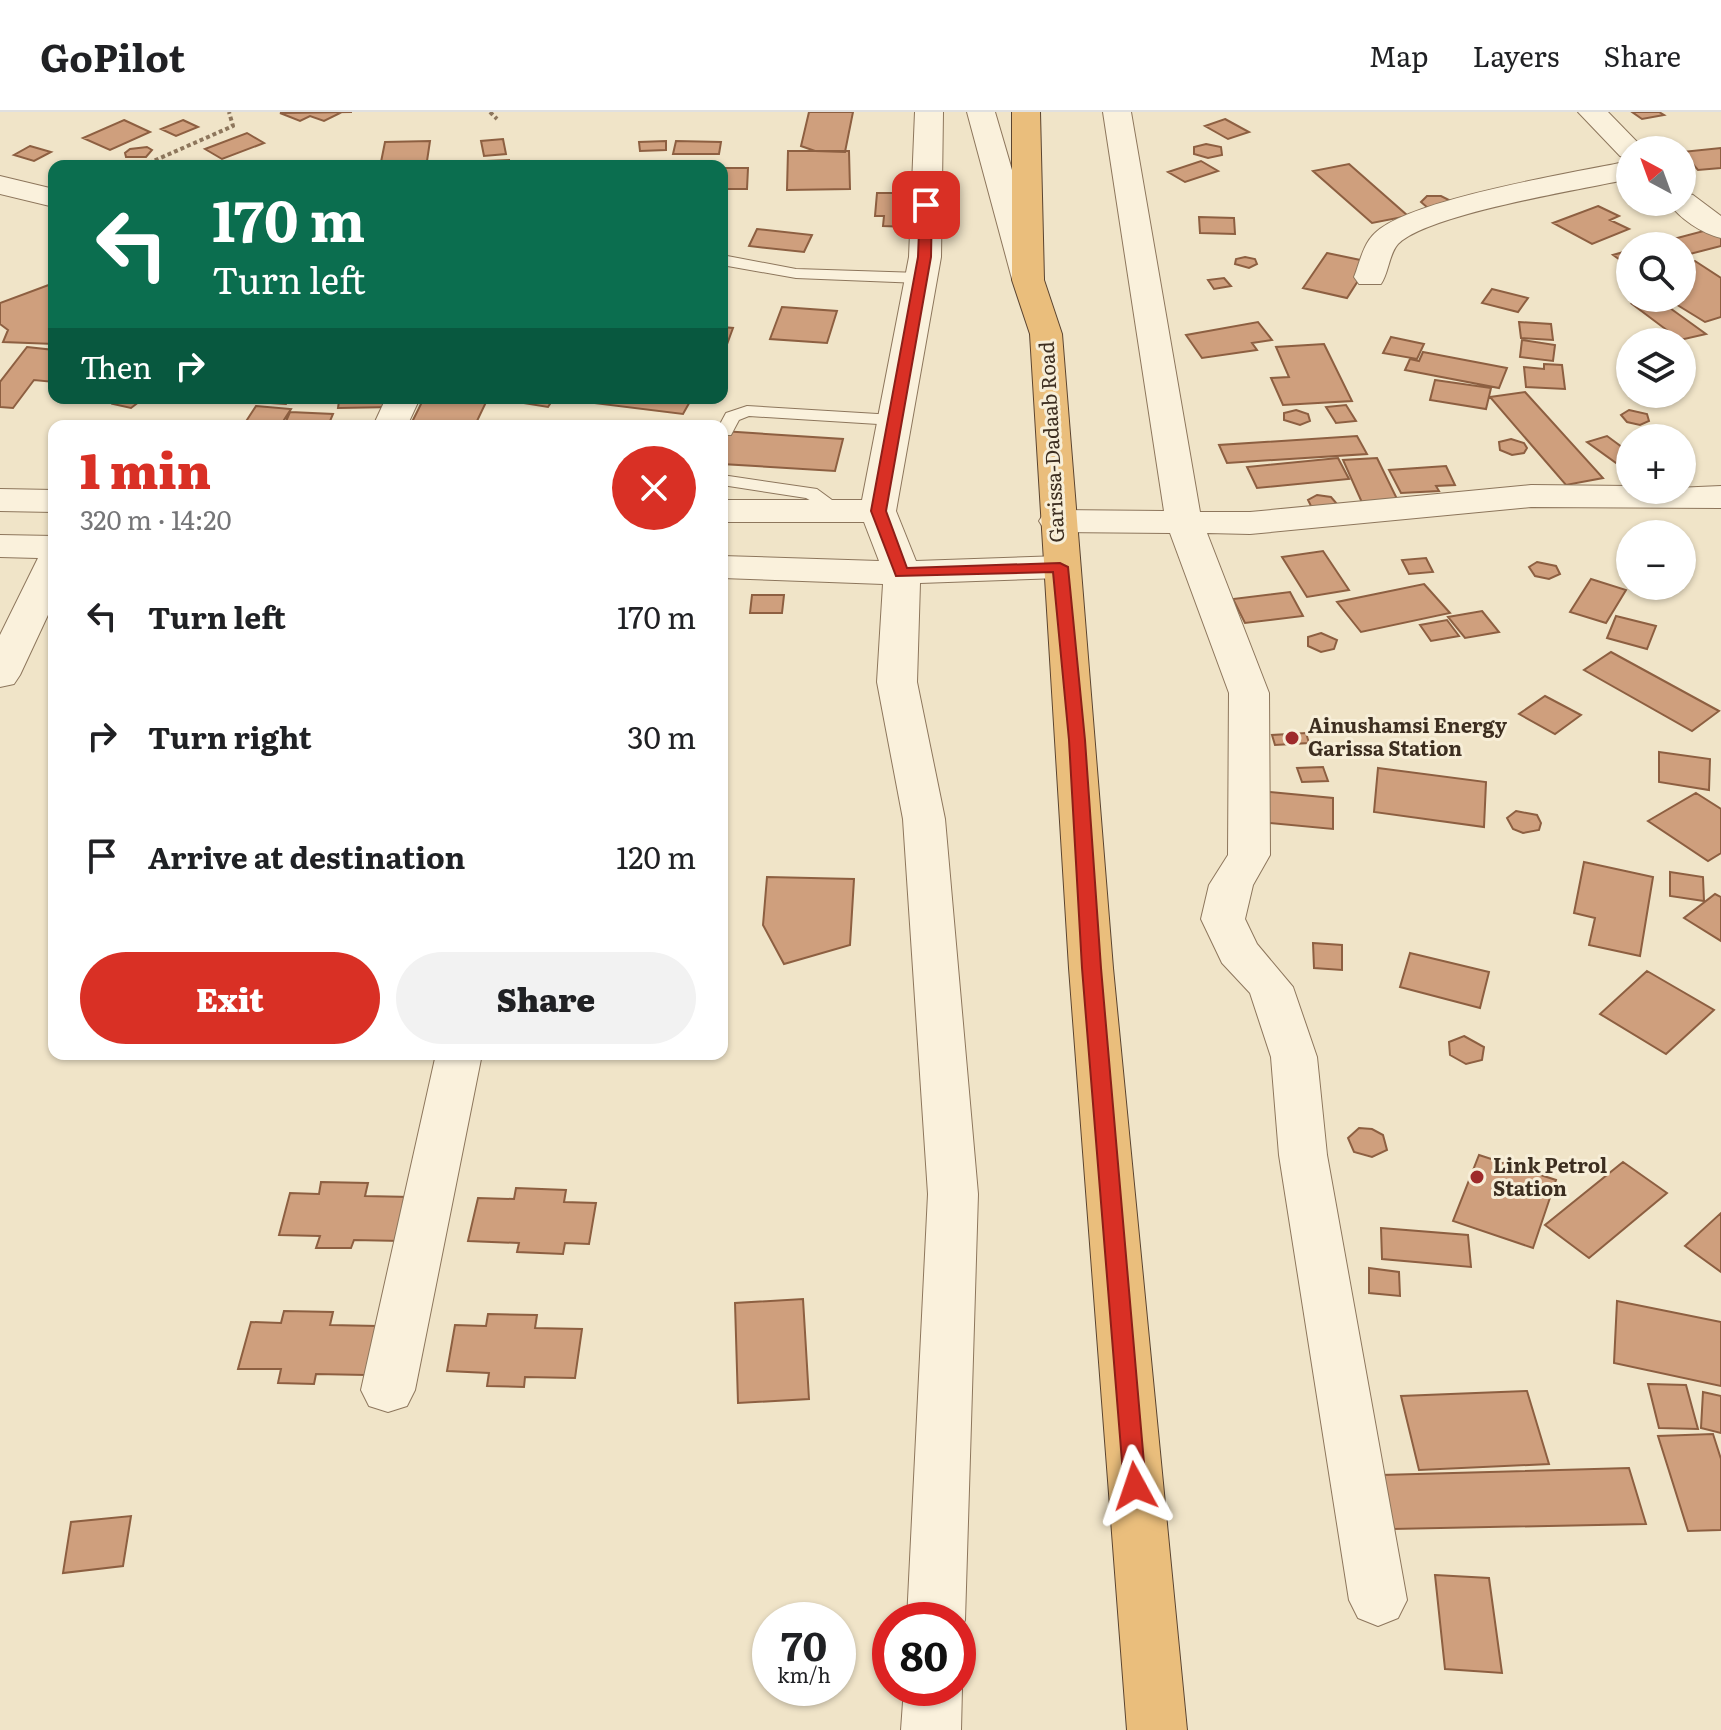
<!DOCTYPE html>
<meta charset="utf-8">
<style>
body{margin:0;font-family:Literata,serif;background:#f2f2f2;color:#202124;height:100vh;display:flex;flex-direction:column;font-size:30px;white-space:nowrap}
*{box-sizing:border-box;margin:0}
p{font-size:26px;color:#757577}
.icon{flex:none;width:44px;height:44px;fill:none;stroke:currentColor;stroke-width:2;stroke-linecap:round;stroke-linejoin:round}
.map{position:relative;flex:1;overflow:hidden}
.drawer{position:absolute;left:48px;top:308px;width:680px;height:640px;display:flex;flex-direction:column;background:#fff;border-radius:16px;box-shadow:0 2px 6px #0004}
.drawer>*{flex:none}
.banner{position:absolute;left:48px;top:48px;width:680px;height:244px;border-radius:16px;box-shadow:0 2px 6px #0004;background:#0b6e4f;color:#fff;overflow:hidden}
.needle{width:52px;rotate:319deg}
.controls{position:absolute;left:1616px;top:24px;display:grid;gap:16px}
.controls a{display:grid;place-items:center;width:80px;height:80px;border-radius:50%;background:#fff;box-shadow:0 2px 6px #0004;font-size:40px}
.speed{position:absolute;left:752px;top:1490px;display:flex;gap:16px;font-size:40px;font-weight:700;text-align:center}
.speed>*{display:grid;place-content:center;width:104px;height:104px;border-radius:50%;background:#fff;box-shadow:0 2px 6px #0004;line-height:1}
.speed small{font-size:20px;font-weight:400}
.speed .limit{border:12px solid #d22;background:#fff;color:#111}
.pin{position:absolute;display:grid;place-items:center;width:68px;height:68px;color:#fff;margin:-34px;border-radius:16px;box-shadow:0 4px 12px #0006}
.me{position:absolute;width:88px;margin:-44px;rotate:355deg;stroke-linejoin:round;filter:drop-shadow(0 0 6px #0008)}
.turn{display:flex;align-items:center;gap:28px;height:168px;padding:0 32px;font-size:36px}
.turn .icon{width:104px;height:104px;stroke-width:2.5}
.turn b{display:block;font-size:56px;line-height:68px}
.then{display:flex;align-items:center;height:76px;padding:0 32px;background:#0003;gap:16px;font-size:30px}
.round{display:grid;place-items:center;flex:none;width:84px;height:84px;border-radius:42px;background:#f2f2f2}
.headline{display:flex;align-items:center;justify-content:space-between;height:136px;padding:0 32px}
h1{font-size:48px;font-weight:800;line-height:60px;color:#d93025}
.button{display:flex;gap:16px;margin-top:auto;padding:16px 32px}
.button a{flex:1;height:92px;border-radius:48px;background:#d93025;color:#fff;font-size:32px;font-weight:800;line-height:92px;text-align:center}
.button a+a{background:#f2f2f2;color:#202124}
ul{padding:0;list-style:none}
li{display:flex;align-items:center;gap:24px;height:120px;padding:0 32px}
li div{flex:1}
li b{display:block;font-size:30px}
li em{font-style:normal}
header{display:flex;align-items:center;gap:48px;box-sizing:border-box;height:112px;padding:0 40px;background:#fff;border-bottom:2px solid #e0e0e0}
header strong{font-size:38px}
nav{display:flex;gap:44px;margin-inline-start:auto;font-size:28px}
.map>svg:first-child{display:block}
</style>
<header>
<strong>GoPilot</strong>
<nav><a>Map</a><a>Layers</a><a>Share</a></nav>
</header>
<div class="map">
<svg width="1721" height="1618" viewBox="0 0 1721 1618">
<rect width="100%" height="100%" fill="#f0e4c8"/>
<path fill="#cf9f7d" stroke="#8d5f41" stroke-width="2" d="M342,0L324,9L310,4L300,9L280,1L352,0Z
M809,0H853L845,40L815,39L801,34Z
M1632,0H1659L1664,3L1642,7Z
M1225,7L1249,20L1228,27L1205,14Z
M124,8L150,20L110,38L83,26Z
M183,8L198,15L176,24L161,17Z
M247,21L264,31L222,47L205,37Z
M503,27L506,42L484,44L481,29Z
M430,29L427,49L381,50L385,30Z
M666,29V38L640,39L639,30Z
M676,29L721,30L719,42H673Z
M1206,32L1221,35L1222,43L1208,46L1194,42V35Z
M30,34L51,40L34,49L14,43Z
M147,35L152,38L146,45H126L125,41L130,37Z
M1721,36V56L1698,58L1682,40Z
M788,39H849L850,77L787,78Z
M509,48V54H413V52Z
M1201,49L1218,59L1185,70L1168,60Z
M1349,52L1408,104L1372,111L1313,59Z
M722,56H748L747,77H722Z
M877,81H922V107H908V115L883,114L884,104H875Z
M1427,84H1441L1453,90L1429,97L1421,90Z
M1598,94L1619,104L1610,108L1629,117L1592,132L1553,111Z
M1199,105L1234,106L1235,122L1200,121Z
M757,117L812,123L804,140L749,134Z
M1711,117L1721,124V134L1682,144V134H1647Z
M1630,138V155L1613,143Z
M1327,141L1370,150L1347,186L1303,176Z
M1245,145L1255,147L1257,152L1249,156L1235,152L1236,147Z
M1695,149L1721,166V205L1705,210L1666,186H1682V153Z
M1224,166L1231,174L1214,177L1208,168Z
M54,171V232L3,230L8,218L0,212V191Z
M1492,177L1528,186L1518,200L1482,191Z
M1656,186L1706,222L1680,228L1632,192Z
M782,195L837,199L827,231L770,227Z
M1258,210L1272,228L1252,231L1257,238L1202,246L1186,223Z
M1519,210L1551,212L1553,228L1521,226Z
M722,215L733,216L726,235H722Z
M1391,225L1424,232L1417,247L1383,241Z
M1522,228L1555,233L1553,249L1520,245Z
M1324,232L1352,289L1283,293L1271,266L1289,265L1276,235Z
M27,235L54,238V270L34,268L13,296L0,295V270Z
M1423,240L1507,256L1499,276L1405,258L1410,247L1419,249Z
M1544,252L1562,253L1565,277L1526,275L1524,255L1544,257Z
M1435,268L1491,276L1486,297L1430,288Z
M1525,280L1603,366L1566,373L1490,285Z
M120,286H144L131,296L113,292Z
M255,286H289L286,292L253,290Z
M313,286H396L394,295L338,296L339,289H312Z
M424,286H488L476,311L502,313L410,314Z
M492,286H692L683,302L554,286L548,295Z
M1346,293L1356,309L1336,311L1326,295Z
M256,294L291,297L280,314H243Z
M1296,298L1308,302L1310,309L1300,313L1284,308V301Z
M1629,298L1647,302L1649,309L1640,313L1627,310L1621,303Z
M290,300L333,302L328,314H284Z
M722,319L843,327L835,359L722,352Z
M1357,324L1367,342L1227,351L1219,333Z
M1607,324L1630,341V361L1587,330Z
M1511,327L1524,331L1527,336L1524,341L1512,343L1500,338L1499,330Z
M1338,346L1349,367L1257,376L1247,355Z
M1377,346L1400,393L1364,395L1343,348Z
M1446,354L1455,373L1436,374L1439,379L1401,381L1389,358Z
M1317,383L1331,385L1337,392L1312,396L1308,388Z
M1323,439L1349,478L1307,485L1282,445Z
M1426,446L1433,460L1409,462L1402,448Z
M1537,450L1556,454L1560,462L1549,467L1535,464L1529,455Z
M1591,467L1626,478L1606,511L1570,500Z
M1424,472L1450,501L1361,520L1337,490Z
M1290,480L1303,504L1245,511L1233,487Z
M752,483H784L782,501H750Z
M1482,499L1499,520L1465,526L1448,505Z
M1616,504L1656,514L1647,537L1607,526Z
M1447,508L1459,524L1431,529L1420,513Z
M1321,521L1337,528L1334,537L1321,540L1308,534V525Z
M1611,540L1719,599L1692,619L1584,558Z
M1545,584L1581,603L1555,622L1519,602Z
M1306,621L1309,631L1275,633L1272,623Z
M1659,640L1710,647L1709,678L1659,670Z
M1323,655L1328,669L1302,670L1297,656Z
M1378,656L1486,670L1484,715L1374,700Z
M1260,679L1333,686V717L1259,710Z
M1696,681L1721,697V741L1708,749L1648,709Z
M1516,699L1537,703L1541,711L1539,718L1523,721L1513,717L1507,706Z
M1584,750L1653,765L1640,844L1589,833L1595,806L1574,801Z
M1670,760L1703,765L1704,789L1670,784Z
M767,765L854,767L850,833L784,852L763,813Z
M1715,782L1721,785V829L1684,806Z
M1313,831L1342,833V858L1314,856Z
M1410,841L1489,860L1480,896L1400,875Z
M1647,859L1714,898L1666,942L1600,902Z
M1464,924L1484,935L1482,948L1466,952L1450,943L1449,930Z
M1359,1016L1372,1017L1383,1023L1387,1038L1372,1045L1354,1040L1348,1026Z
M1479,1043L1556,1068L1533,1136L1453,1109Z
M1623,1050L1667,1081L1589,1146L1545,1113Z
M321,1070L368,1071L365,1084L410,1085L401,1129L354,1128L351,1136H316L320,1124L279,1123L290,1081L319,1082Z
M516,1076L566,1078L564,1090L596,1091L589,1132L565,1131L563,1142L517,1140L519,1131L468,1129L478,1086L514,1087Z
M1721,1101V1160L1685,1134Z
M1381,1116L1468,1123L1471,1155L1382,1147Z
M1369,1156L1399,1160L1400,1184L1369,1181Z
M803,1187L809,1287L738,1291L735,1191Z
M1617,1189L1721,1210V1274L1614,1251Z
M284,1199L333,1200L330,1213L377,1214L366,1263L316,1262L314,1272L278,1271L281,1257H238L251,1210L281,1211Z
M488,1202L537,1203L535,1216L582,1217L575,1266L525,1265L524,1275L487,1274L489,1261L447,1259L455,1213L486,1214Z
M1648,1272L1686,1273L1698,1317L1659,1316Z
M1527,1279L1549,1352L1419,1358L1401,1284Z
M1703,1280L1721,1284V1321L1701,1316Z
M1713,1322L1721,1347V1418L1688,1419L1658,1324Z
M1629,1356L1646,1412L1392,1417L1381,1363Z
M131,1404L123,1454L63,1461L71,1410Z
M1435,1463L1489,1466L1502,1561L1445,1557Z"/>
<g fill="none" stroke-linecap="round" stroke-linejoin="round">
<defs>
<path id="service" d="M722,143L796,157L920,161L928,166L920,171L796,166L722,153Z
M747,294L894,303L903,308L894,313L749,304L739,308L731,323H722V314H719L726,301Z
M722,363L817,377L847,399L838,404L806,386L722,373Z"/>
<path id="minor" d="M915,0H943L941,145L896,399L916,449L1060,444L1073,447L1079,455L1073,463L1060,466L920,471L917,570L945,707L978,1082L965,1508L958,1523V1508H907L928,1082L903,707L877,570L883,472L722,466V444L879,449L864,410H722V388H862L909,145Z
M967,0H995L1044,167L1039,174H1017L1012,167Z
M1103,0H1131L1200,400H1250L1531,373L1630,374V378L1721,374V396L1531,395L1250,422L1207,421L1269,581L1270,743L1253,773L1245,807L1257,832L1293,875L1317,945L1327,1043L1407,1488L1398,1506L1378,1514L1358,1506L1349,1488L1279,1043L1271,945L1250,881L1222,851L1201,807L1209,773L1228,743L1229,581L1170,421L1057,420L1044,417L1039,409L1044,401L1057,398L1164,399Z
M1578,0H1608L1645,38H1630V47L1620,44Z
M1630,49V67C1583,77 1428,102 1398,132C1389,142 1389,160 1381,172H1359L1354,165C1360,150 1363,132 1375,121C1410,87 1577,60 1630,49Z
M0,64L54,77V95L0,82Z
M1682,80L1693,83L1721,104V126C1701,121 1680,107 1668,90H1682Z
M386,286H420L407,314H373Z
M0,377L54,378V400L0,399Z
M0,423L54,424V490L20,563L14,572L0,575V523L38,446L0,445Z
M436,942H482L415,1278L407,1294L388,1300L369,1294L361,1278Z
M958,1566L962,1576L961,1618H901L904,1576H958Z"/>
<path id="trunk" d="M1012,0H1040L1044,168L1062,222L1113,856L1187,1618H1127L1069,856L1030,222L1012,168Z"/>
</defs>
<use href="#service" stroke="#8d765c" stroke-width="2"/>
<use href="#minor" stroke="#8d765c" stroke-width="2"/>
<use href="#trunk" stroke="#5b4430" stroke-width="2"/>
<path stroke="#8d765c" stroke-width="4" stroke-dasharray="4 3" stroke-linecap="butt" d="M490,0L497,7
M142,54L233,14L229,0"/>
<use href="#service" fill="#faf1dc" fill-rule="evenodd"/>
<use href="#minor" fill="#faf1dc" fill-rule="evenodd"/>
<use href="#trunk" fill="#eabe7c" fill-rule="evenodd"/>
</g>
<path fill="#d93025" stroke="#8d1f18" stroke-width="2" d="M926,89L932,93L931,145L886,399L907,456L1060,451L1068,455L1085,628L1101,856L1146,1374L1143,1381L1135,1383L1127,1381L1124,1374L1082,856L1069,628L1053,460L896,464L871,399L918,145L920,93Z"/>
<g fill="#9e2a2b" stroke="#f7eed8" stroke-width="3">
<circle cx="1292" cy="626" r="8"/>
<circle cx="1477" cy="1065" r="8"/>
</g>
<g text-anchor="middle" stroke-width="6" stroke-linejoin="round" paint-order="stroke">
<g font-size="20" fill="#3d2e20" stroke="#f7eed8">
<text transform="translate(1052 330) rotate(-93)" y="7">Garissa-Dadaab Road</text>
</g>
<g font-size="20" font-weight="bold" fill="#3d2e20" stroke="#f7eed8" text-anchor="start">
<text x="1308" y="621">Ainushamsi Energy<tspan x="1308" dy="23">Garissa Station</tspan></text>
<text x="1493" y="1061">Link Petrol<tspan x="1493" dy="23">Station</tspan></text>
</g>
</g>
</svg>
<div class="controls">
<a><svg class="needle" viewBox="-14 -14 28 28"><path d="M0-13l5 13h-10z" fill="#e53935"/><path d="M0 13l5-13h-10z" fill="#757577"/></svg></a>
<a><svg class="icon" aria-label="search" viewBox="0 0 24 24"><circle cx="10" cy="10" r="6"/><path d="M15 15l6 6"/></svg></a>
<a><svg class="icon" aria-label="layers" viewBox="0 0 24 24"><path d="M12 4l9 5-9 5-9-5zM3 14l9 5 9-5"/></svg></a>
<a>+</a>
<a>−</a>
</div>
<div class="speed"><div>70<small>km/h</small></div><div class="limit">80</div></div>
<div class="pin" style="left:926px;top:93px;background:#d93025"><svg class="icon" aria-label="arrive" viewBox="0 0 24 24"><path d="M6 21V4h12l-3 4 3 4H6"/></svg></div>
<svg class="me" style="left:1135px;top:1374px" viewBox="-20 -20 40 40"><path d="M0-17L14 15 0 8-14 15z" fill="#d93025" stroke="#fff" stroke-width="4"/></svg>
<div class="banner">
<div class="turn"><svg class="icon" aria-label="left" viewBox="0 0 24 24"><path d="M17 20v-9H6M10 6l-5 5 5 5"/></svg><div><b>170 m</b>Turn left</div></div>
<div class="then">Then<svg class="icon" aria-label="right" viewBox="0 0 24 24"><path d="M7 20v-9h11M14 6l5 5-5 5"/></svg></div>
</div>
<section class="drawer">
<div class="headline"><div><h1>1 min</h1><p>320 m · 14:20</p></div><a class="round" style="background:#d93025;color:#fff"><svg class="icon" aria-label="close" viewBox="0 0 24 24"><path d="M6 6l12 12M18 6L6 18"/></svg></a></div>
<ul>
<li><svg class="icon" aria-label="left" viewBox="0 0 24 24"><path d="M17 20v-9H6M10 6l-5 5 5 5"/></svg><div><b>Turn left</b></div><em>170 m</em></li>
<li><svg class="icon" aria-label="right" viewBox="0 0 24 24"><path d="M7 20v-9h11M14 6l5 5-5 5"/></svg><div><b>Turn right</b></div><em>30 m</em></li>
<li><svg class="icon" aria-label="arrive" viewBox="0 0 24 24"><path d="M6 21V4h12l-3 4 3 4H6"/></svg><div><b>Arrive at destination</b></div><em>120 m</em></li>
</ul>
<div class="button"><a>Exit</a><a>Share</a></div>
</section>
</div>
